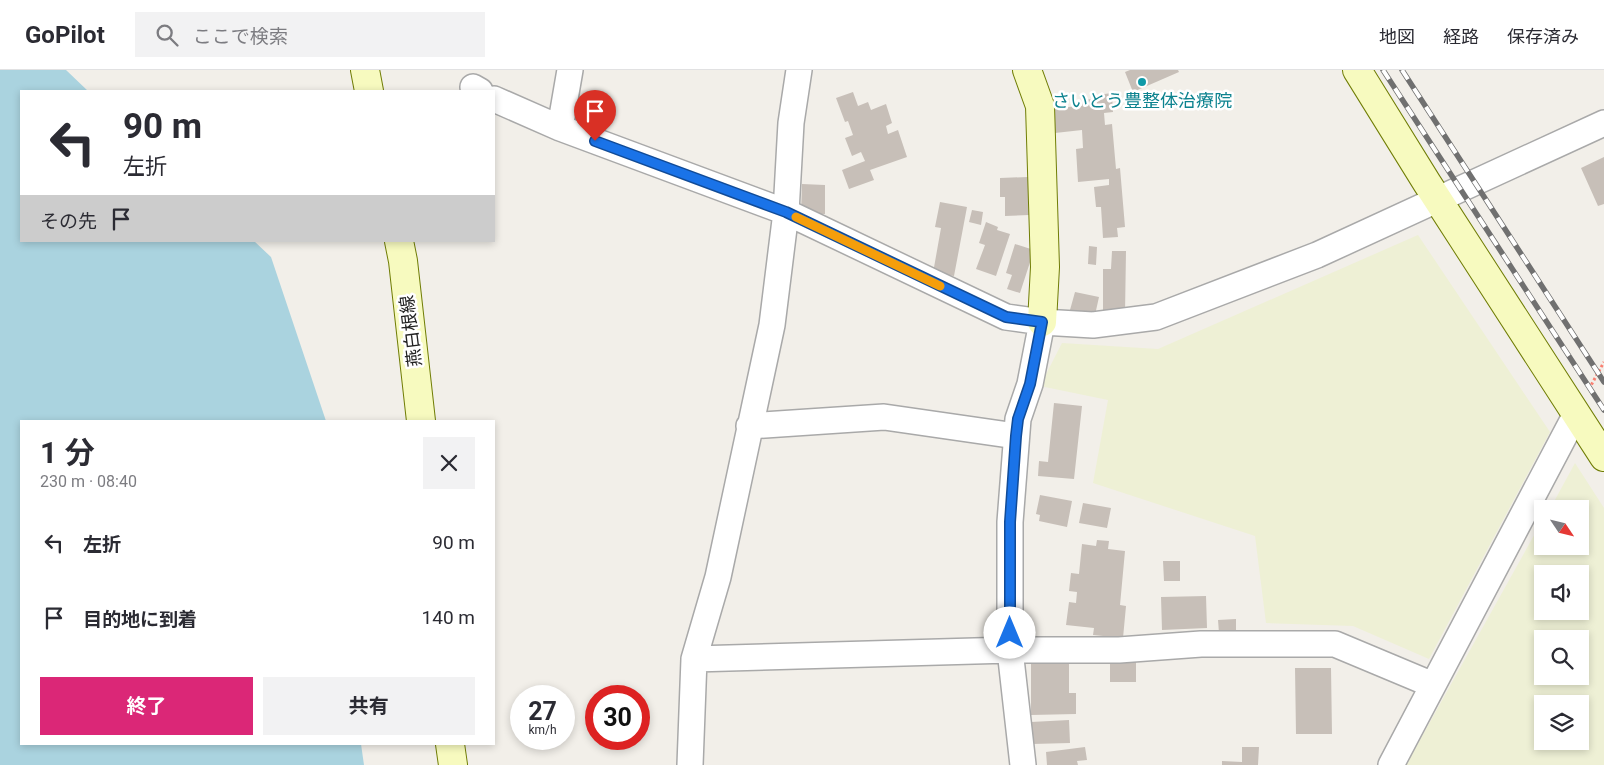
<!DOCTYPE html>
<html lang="ja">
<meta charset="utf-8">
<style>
body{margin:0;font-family:Roboto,"Noto Sans JP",sans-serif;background:#f2f2f3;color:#2b2b33;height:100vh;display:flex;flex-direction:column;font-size:19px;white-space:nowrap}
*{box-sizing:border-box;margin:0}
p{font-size:16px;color:#7c7c81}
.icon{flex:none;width:28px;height:28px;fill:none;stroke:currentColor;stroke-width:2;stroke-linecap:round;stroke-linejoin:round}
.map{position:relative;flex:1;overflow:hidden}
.sheet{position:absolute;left:20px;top:350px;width:475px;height:325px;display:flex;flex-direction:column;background:#fff;border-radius:0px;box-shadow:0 2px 8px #0003}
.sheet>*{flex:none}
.hud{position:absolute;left:20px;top:20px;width:475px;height:152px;border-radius:0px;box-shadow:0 2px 8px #0003;background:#fff;color:#2b2b33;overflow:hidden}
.needle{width:32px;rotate:125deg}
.tools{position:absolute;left:1534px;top:430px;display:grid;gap:10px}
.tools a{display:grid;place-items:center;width:55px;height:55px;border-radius:0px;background:#fff;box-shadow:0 2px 8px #0003;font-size:25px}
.speed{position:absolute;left:510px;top:615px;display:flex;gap:10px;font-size:25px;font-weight:700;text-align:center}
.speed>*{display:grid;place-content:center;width:65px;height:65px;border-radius:50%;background:#fff;box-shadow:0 2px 8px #0003;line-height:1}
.speed small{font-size:12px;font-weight:400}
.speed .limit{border:8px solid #d22;background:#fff;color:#111}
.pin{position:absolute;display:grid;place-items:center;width:42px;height:42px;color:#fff;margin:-51px -21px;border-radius:50% 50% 50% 0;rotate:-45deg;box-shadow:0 0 5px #0007}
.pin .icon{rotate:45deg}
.me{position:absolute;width:55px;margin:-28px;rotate:0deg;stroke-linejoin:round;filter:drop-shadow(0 0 4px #0008)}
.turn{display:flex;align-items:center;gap:18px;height:105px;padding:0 20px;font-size:22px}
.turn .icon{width:65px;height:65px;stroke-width:2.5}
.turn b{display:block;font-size:35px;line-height:42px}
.then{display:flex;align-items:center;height:48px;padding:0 20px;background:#0003;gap:10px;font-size:19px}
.round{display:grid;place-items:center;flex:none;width:52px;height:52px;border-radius:0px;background:#f2f2f3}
.headline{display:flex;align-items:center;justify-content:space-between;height:85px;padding:0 20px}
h1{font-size:30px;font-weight:700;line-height:38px}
.primary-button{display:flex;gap:10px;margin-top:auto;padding:10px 20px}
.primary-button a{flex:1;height:58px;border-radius:0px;background:#db2777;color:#fff;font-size:20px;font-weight:700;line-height:58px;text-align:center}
.primary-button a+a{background:#f2f2f3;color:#2b2b33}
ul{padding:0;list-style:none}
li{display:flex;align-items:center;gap:15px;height:75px;padding:0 20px}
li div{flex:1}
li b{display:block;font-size:19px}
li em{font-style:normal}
header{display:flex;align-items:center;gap:30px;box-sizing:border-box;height:70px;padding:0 25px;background:#fff;border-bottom:1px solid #e1e1e2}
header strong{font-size:24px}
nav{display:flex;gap:28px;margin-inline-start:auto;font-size:18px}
.search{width:350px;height:45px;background:#f2f2f3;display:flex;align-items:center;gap:12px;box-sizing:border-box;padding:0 18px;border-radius:0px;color:#7c7c81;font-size:19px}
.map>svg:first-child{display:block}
</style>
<header>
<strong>GoPilot</strong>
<div class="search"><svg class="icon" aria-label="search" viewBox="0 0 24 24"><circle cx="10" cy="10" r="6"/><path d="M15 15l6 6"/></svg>ここで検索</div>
<nav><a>地図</a><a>経路</a><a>保存済み</a></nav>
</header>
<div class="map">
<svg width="1604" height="695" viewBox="0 0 1604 695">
<rect width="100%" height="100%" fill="#f2efe9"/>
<path fill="#eef0d5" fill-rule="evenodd" d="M1418,165L1550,362L1429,589L1353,556L1266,553L1255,466L1093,413L1108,330L1040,316L1062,273L1158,279Z
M1575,393L1604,438V695H1406L1542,451V476H1580V439H1550ZM1542,504H1580V541H1542ZM1542,569H1580V606H1542ZM1542,634H1580V671H1542Z"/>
<path fill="#aad3df" d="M0,0H66L88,21H21V171H254L271,187L326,351H21V674H361L364,695H0Z"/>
<path fill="#c7bfb8" d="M1130,0H1178L1179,2L1133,22L1125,2Z
M853,22L858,36L868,32L871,40L886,34L892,53L886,56L888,64L898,60L907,87L870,100L874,110L849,119L842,100L865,91L861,82L852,86L845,68L853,65L848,51L845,52L836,28Z
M1112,23L1113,42L1104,43L1105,55L1112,54L1116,99L1120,98L1125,157L1117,158L1118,167L1103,168L1101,137H1096L1094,117L1109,115V109L1078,112L1076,79L1083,78L1082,60L1055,63L1053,38L1082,36V30L1093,29L1094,35H1097V25Z
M1604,87V134L1598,136L1581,98Z
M1028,107L1029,145L1005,146V127H1000V108Z
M802,114L825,115V144H801Z
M940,132L967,137L954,206L933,203L941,158L935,157Z
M972,140L983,142L981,155L969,152Z
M986,152L998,157L997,160L1010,164L996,206L976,199L985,175L979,173Z
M1015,174L1034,180L1020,223L1007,219L1012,205L1006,203Z
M1089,176L1097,177L1096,195L1088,194Z
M1112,181H1126L1125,244H1103V199H1111Z
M1075,222L1099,227L1095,245L1070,240Z
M1054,333L1082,336L1074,409L1038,406L1039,391L1048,392Z
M1040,425L1072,431L1067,457L1039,451L1040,445L1036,444Z
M1083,433L1111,438L1107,458L1079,453Z
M1097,470L1109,471L1108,479L1125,481L1120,535L1126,536L1123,568L1093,565L1094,558L1066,555L1069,532L1076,533L1077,522L1069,521L1071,503L1079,504L1082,474L1096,476Z
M1163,491H1180V511H1164Z
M1206,526L1207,558L1162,560L1161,527Z
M1236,549V562L1219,563L1218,550Z
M1136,590V612H1110V591Z
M1031,591H1069V623H1076V644L1031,645Z
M1295,598H1331L1332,664H1296Z
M1069,650L1070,673L1032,674L1031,652Z
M1085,677L1087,690L1077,691L1078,695H1047L1046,682Z
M1242,677H1259L1258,695H1222V691L1242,692Z"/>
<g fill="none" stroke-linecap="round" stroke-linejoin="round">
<defs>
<path id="street" d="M473,17L480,21
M494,29L560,58L786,142L1006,247L1042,252L1093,255L1156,247L1317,185L1604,53
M560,58L570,0
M749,356L884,347L1016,366
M694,589L1010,580H1119L1201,574H1335L1433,615
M690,695L694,589L718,507L772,255L786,142L791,53L799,0
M1023,695L1010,580V452L1018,349L1030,314L1042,252
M1391,695L1576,344"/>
<path id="secondary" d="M365,0L369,21
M1027,0L1040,36L1045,197L1042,252
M1357,0L1427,113L1604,387
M399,171L403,191L421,351
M450,674L453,695"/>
</defs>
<use href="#street" stroke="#a9a9a9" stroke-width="28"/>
<use href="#secondary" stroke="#707d05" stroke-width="30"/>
<path stroke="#fa8072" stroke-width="3" stroke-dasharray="2.5 2.5" stroke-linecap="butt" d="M1589,319L1604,292"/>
<use href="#street" stroke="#fff" stroke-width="25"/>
<use href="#secondary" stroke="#f7fabf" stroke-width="28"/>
<defs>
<path id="rail" d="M1383,0L1604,340
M1402,0L1604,312"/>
</defs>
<use href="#rail" stroke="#707070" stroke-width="5.5"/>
<use href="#rail" stroke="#fff" stroke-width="4" stroke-dasharray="11" stroke-linecap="butt"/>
</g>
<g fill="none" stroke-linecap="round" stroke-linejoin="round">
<defs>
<path id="route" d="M595,71L786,142L1006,247L1042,252L1030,314L1018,349L1016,366L1010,452V563"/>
</defs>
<use href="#route" stroke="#114b97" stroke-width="12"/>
<use href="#route" stroke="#1a73e8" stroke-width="9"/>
<path stroke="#f59e0b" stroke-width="9" d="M796,147L940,216"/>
</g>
<circle fill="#0f9aa8" stroke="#fff" stroke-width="2" cx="1142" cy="12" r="5"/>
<g text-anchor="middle" stroke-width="5" stroke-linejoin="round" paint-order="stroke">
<g font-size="18" fill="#0d838f" stroke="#fff">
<text x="1142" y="37">さいとう豊整体治療院</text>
</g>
<g font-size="18" fill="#222" stroke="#fff">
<text transform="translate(411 261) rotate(-97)" y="6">燕白根線</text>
</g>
</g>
</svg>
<div class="tools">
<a><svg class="needle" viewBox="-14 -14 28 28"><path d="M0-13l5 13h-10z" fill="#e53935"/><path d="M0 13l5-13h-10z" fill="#7c7c81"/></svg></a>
<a><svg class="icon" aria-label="sound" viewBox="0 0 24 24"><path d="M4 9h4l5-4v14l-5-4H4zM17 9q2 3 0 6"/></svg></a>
<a><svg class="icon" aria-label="search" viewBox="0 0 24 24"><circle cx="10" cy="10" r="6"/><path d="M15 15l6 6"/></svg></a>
<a><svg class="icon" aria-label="layers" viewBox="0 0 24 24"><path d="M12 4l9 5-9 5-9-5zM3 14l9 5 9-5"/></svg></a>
</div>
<div class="speed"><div>27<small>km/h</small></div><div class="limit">30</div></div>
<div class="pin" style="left:595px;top:71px;background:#d93025"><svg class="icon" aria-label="arrive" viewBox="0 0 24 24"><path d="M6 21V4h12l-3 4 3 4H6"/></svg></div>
<svg class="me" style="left:1010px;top:563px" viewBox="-20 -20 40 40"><circle r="19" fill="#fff"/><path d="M0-13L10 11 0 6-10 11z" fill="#1a73e8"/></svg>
<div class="hud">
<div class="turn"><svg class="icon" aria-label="left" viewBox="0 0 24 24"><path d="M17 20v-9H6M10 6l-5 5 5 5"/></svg><div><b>90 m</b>左折</div></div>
<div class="then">その先<svg class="icon" aria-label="arrive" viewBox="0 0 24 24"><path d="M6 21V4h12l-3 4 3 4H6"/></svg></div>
</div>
<section class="sheet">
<div class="headline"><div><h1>1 分</h1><p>230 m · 08:40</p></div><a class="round"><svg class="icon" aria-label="close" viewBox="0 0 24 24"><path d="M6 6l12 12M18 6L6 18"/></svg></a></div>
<ul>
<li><svg class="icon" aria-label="left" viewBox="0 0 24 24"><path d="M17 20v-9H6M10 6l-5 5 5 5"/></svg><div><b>左折</b></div><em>90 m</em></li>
<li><svg class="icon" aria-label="arrive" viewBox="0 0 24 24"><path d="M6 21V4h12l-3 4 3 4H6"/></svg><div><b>目的地に到着</b></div><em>140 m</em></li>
</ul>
<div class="primary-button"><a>終了</a><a>共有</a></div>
</section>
</div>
